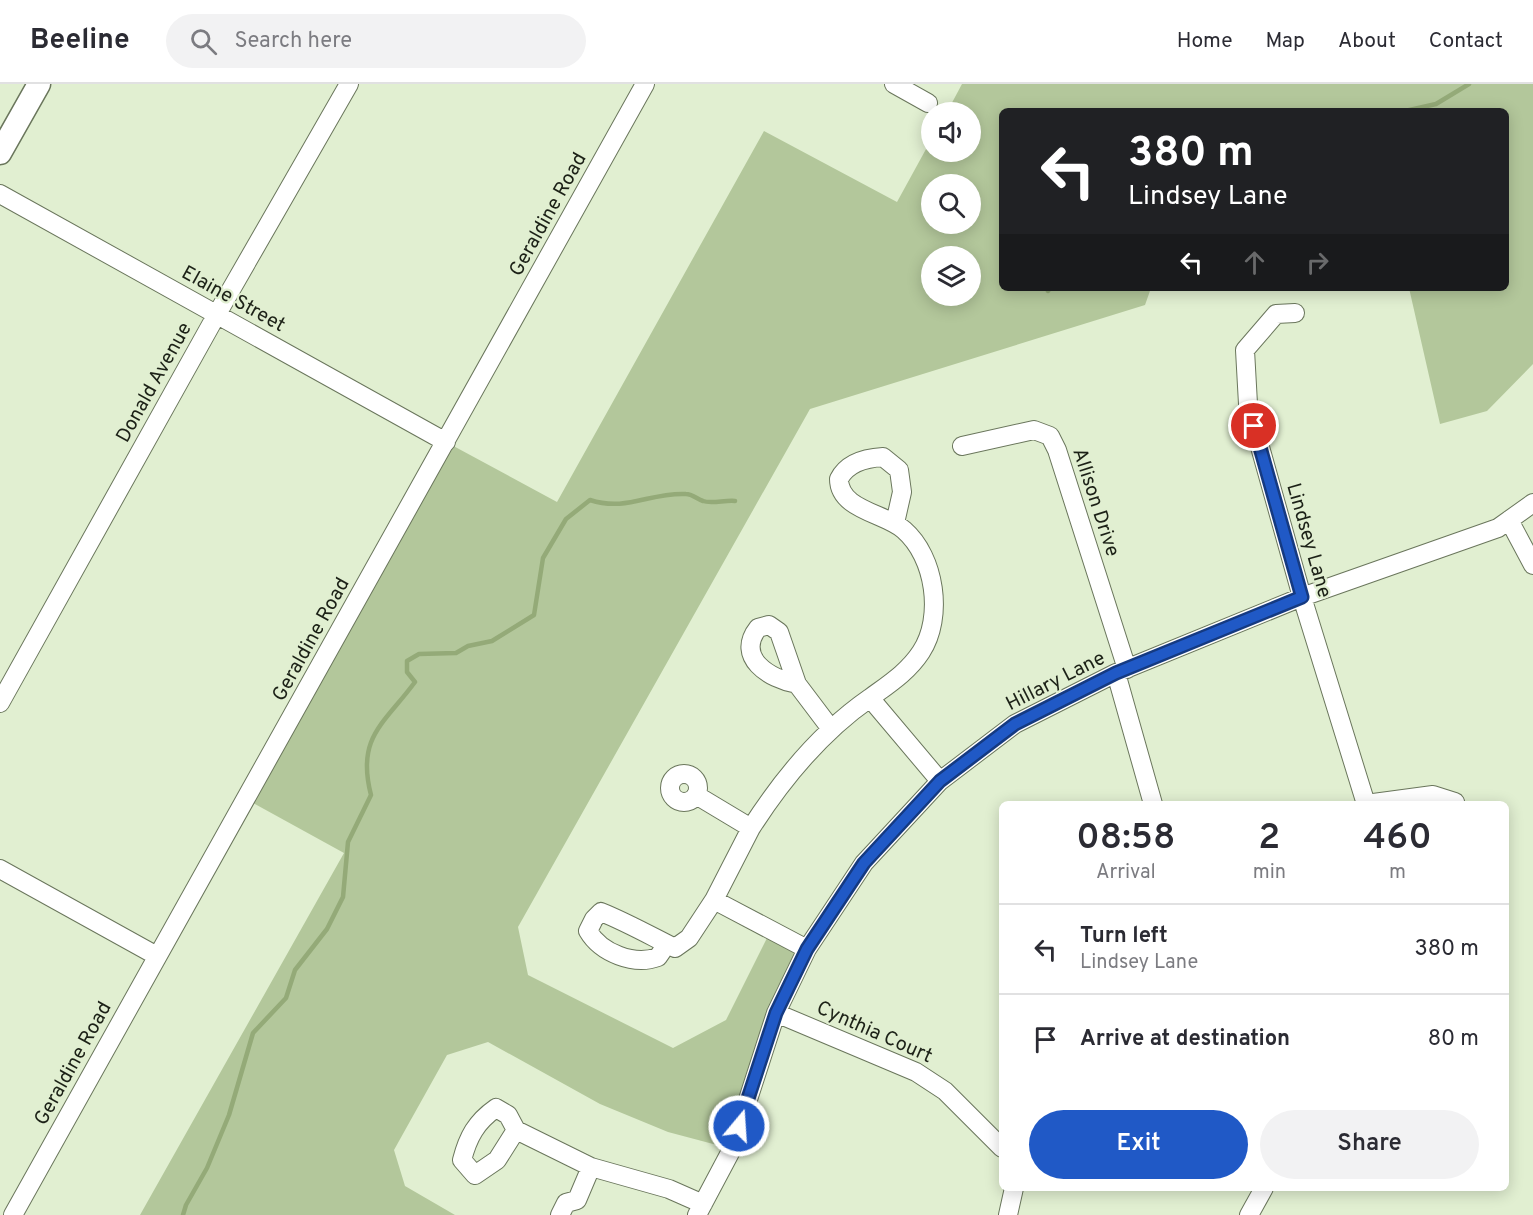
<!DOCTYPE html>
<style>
body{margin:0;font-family:Overpass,sans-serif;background:#f2f2f3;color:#2b2b33;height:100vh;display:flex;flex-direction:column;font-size:22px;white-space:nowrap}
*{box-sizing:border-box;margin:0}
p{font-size:20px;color:#7c7c81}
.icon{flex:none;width:33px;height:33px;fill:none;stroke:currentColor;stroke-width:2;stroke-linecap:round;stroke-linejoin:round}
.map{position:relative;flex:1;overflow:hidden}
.details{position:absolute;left:999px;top:717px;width:510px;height:390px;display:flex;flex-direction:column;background:#fff;border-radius:9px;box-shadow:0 3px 15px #0003}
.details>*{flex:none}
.guide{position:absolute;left:999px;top:24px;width:510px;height:183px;border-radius:9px;box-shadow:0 3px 15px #0003;background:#202124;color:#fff;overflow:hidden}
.buttons{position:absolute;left:921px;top:18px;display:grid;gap:12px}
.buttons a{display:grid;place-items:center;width:60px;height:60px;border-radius:50%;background:#fff;box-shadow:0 3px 15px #0003;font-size:30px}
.pin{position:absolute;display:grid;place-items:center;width:51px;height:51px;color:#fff;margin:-26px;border:3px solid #fff;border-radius:50%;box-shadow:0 2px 6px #0007}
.me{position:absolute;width:66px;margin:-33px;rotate:18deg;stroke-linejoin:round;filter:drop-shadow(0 0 4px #0008)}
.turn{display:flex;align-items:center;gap:21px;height:126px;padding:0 30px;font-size:27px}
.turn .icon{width:78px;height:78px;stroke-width:2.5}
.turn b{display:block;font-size:42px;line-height:51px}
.lanes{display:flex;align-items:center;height:57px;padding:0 30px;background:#0003;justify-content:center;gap:30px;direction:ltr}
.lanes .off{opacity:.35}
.eta{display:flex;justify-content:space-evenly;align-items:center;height:102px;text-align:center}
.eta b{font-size:36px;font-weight:600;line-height:42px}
.action{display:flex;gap:12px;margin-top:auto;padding:12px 30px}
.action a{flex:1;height:69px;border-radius:36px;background:#2059c6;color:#fff;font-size:24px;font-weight:600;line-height:69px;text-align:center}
.action a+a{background:#f2f2f3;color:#2b2b33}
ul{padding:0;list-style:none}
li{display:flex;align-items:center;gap:18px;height:90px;padding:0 30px;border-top:2px solid #e1e1e2}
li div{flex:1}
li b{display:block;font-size:22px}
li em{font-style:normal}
header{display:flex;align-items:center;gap:36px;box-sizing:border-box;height:84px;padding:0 30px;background:#fff;border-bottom:2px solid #e1e1e2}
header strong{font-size:28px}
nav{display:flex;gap:33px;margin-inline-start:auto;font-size:21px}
.search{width:420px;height:54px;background:#f2f2f3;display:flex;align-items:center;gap:15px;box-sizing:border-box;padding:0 21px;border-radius:33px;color:#7c7c81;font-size:22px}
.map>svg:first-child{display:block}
</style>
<header>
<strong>Beeline</strong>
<div class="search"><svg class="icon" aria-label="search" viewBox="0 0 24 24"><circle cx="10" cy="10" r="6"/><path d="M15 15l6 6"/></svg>Search here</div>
<nav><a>Home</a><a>Map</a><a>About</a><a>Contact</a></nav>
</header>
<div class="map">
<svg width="1533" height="1131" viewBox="0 0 1533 1131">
<rect width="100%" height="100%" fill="#e1efd1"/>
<path fill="#b3c79b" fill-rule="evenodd" d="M962,0H1533V280L1487,327L1440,340L1409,204H1506V27H1002V204H1151L1145,221L810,325L518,843L528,891L673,964L726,936L771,846L807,865L732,1065L668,1048L600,1020L488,958L447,971L394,1066L405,1102L455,1131H140L344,769L246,715L446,358L557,418L764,47L897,118L931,56L932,68H970V28H947ZM932,100H970V140H932ZM932,172H970V212H932Z"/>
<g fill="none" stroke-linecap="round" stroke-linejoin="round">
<path stroke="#94aa78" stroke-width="4.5" d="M1405,27L1436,20L1469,0
M1048,207L1050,204
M183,1131L186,1121L207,1084L229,1031L253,949L286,914L295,886L327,845L343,813L348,758L371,711C356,653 384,640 415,598L407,588V577L419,570L456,569L468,562L492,557L534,531L543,474L566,435L590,416C627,428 650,408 686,410C692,410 697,415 703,417C711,420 725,416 735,417"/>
<defs>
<path id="minor" d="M894,0L928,19
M0,110L446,358
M1295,229L1276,230L1245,266L1248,320L1302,513L1366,720
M962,362L1034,346L1050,352L1057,366L1127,585
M1509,436L1533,481
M895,439L902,408L899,386L883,373C866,374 847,379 839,395C839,426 885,429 904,446C935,473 944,533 921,568C908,588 889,600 870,614L940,697
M1116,589L1153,720
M797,600C769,595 735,573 758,544L769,541L779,548L797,600L831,645
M0,619L217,230L349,0
M670 704a14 14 0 1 1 28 0a14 14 0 1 1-28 0Z
M696,711L751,744L714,816L807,865
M1366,720L1433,711L1455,718
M751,744C783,694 821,648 870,614
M0,785L157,872
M667,860L658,873C634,882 601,869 588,847L594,835L601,828C626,838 651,852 675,864L689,854L714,816
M776,929L916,988L945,1007L1002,1064
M516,1046L497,1076L475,1091L462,1076C468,1053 476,1038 496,1024L508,1031L516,1046L591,1083L669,1105L703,1120
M577,1116L591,1083
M13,1131L645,0
M560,1131L566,1119L577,1116
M697,1131L732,1065L776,929L807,865L864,779L940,697L1015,640L1116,589L1302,513L1498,444L1533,419
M1008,1131L1014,1104
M1249,1131L1264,1104"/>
<path id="major" d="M0,69L39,0"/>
</defs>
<use href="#minor" stroke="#6a765c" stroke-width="20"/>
<use href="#major" stroke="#6a765c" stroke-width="25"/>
<use href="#minor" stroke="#fff" stroke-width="18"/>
<use href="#major" stroke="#fff" stroke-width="22"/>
</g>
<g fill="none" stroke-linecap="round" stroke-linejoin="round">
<defs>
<path id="route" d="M739,1042L776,929L807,865L864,779L940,697L1015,640L1116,589L1302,513L1254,342"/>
</defs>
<use href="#route" stroke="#153a81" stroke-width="15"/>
<use href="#route" stroke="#2059c6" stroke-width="10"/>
</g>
<g text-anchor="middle" stroke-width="4.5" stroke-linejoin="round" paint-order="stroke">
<g font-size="20" fill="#1c2117" stroke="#e1efd1">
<text transform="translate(547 130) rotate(-61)" y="7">Geraldine Road</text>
<text transform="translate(234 214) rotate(29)" y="7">Elaine Street</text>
<text transform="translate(153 298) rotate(-61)" y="7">Donald Avenue</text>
<text transform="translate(1097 418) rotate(72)" y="7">Allison Drive</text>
<text transform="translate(1310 456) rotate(74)" y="7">Lindsey Lane</text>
<text transform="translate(310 555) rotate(-61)" y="7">Geraldine Road</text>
<text transform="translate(1055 596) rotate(-27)" y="7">Hillary Lane</text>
<text transform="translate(875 947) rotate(24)" y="7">Cynthia Court</text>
<text transform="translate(72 979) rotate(-61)" y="7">Geraldine Road</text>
</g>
</g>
</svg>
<div class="buttons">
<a><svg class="icon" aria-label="sound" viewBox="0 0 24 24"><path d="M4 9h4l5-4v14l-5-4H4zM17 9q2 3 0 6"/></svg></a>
<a><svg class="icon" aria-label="search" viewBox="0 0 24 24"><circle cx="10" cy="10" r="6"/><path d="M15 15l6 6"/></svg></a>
<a><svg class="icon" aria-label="layers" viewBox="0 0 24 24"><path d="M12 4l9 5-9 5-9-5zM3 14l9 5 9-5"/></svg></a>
</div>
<div class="pin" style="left:1254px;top:342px;background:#d93025"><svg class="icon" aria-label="arrive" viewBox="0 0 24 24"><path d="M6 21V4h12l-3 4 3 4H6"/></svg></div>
<svg class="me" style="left:739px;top:1042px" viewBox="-20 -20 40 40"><circle r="17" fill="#2059c6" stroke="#fff" stroke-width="3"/><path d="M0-11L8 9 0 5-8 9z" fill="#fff"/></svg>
<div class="guide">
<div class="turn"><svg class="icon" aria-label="left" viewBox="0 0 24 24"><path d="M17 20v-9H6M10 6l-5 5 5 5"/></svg><div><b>380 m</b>Lindsey Lane</div></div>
<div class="lanes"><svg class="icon" aria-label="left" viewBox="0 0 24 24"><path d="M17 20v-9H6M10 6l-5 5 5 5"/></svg><svg class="icon off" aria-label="ahead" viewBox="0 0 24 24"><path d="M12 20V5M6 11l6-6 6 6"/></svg><svg class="icon off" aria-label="right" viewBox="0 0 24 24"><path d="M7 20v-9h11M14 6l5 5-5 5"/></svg></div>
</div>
<section class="details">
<div class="eta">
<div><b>08:58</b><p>Arrival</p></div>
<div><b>2</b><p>min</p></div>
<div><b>460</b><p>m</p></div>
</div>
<ul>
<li><svg class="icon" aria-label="left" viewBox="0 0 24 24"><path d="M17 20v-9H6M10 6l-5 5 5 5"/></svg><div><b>Turn left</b><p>Lindsey Lane</p></div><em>380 m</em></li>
<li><svg class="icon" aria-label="arrive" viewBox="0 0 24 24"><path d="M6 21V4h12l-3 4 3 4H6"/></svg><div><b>Arrive at destination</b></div><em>80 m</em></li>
</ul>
<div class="action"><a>Exit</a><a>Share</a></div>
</section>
</div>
